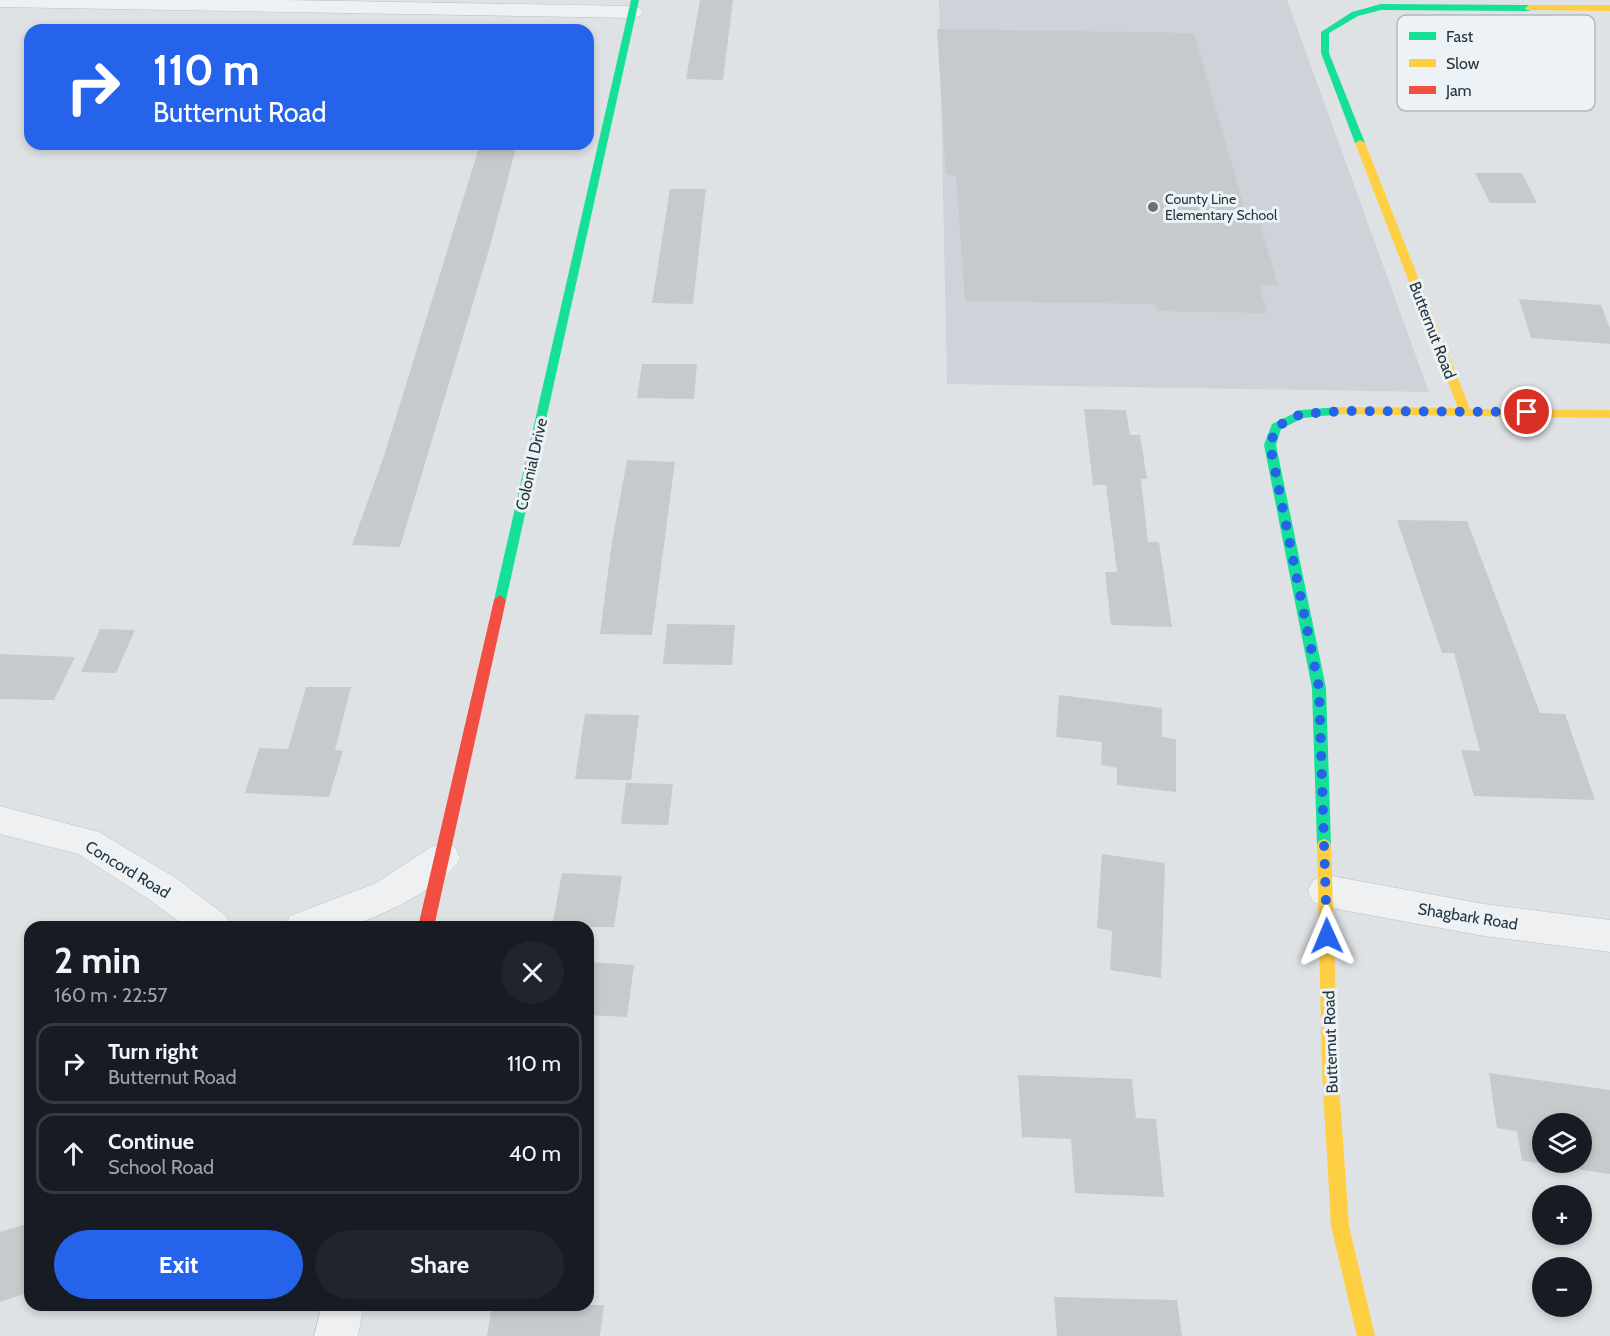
<!DOCTYPE html>
<meta charset="utf-8">
<style>
body{margin:0;font-family:Cabin,sans-serif;background:#20242c;color:#f1f3f6;height:100vh;display:flex;flex-direction:column;font-size:22px;white-space:nowrap}
*{box-sizing:border-box;margin:0}
p{font-size:20px;color:#9ea1a6}
.icon{flex:none;width:33px;height:33px;fill:none;stroke:currentColor;stroke-width:2;stroke-linecap:round;stroke-linejoin:round}
.map{position:relative;flex:1;overflow:hidden}
.panel{position:absolute;left:24px;top:921px;width:570px;height:390px;display:flex;flex-direction:column;background:#171b24;border-radius:18px;box-shadow:0 3px 9px #0003}
.panel>*{flex:none}
.top-card{position:absolute;left:24px;top:24px;width:570px;height:126px;border-radius:18px;box-shadow:0 3px 9px #0003;background:#2563eb;color:#fff;overflow:hidden}
.buttons{position:absolute;left:1532px;top:1113px;display:grid;gap:12px}
.buttons a{display:grid;place-items:center;width:60px;height:60px;border-radius:50%;background:#171b24;box-shadow:0 3px 9px #0003;font-size:30px}
.pin{position:absolute;display:grid;place-items:center;width:51px;height:51px;color:#fff;margin:-26px;border:3px solid #fff;border-radius:50%;box-shadow:0 2px 6px #0007}
.me{position:absolute;width:66px;margin:-33px;rotate:359deg;stroke-linejoin:round;filter:drop-shadow(0 0 4px #0008)}
.turn{display:flex;align-items:center;gap:21px;height:126px;padding:0 30px;font-size:27px}
.turn .icon{width:78px;height:78px;stroke-width:2.5}
.turn b{display:block;font-size:42px;line-height:51px}
.round{display:grid;place-items:center;flex:none;width:63px;height:63px;border-radius:32px;background:#20242c}
.summary{display:flex;align-items:center;justify-content:space-between;height:102px;padding:0 30px}
h1{font-size:36px;font-weight:800;line-height:45px}
.primary-button{display:flex;gap:12px;margin-top:auto;padding:12px 30px}
.primary-button a{flex:1;height:69px;border-radius:36px;background:#2563eb;color:#fff;font-size:24px;font-weight:800;line-height:69px;text-align:center}
.primary-button a+a{background:#20242c;color:#f1f3f6}
ul{padding:0;list-style:none}
li{display:flex;align-items:center;gap:18px;height:81px;margin:0 12px 9px;padding:0 18px;border:3px solid #363941;border-radius:18px}
li div{flex:1}
li b{display:block;font-size:22px}
li em{font-style:normal}
.map>svg:first-child{display:block}
</style>
<div class="map">
<svg width="1610" height="1336" viewBox="0 0 1610 1336">
<rect width="100%" height="100%" fill="#dfe2e5"/>
<path fill="#cdd3d9" d="M939,0H1287L1429,392L947,384Z"/>
<path fill="#c7cacd" fill-rule="evenodd" d="M700,0H733L723,80L686,79Z
M937,29L1194,33L1249,224H1260L1278,285H1259L1267,313L1157,311L1156,304L965,301L956,175H946Z
M480,144H517L490,246L400,547L352,545L384,456Z
M1475,173H1522L1537,203H1490Z
M670,189H706L693,304L652,303Z
M1519,299L1601,305L1610,329V344L1531,338Z
M642,364H697L694,399L637,398Z
M1084,409L1126,410L1130,435H1140L1147,479H1141L1148,542H1159L1172,627L1111,625L1105,572H1117L1106,485H1093Z
M627,460L675,462L652,635L600,634L611,548Z
M1397,520L1467,521L1540,713L1565,714L1595,800L1474,796L1461,750L1480,751L1454,653H1442Z
M667,624L735,625L732,665L663,664Z
M100,629L135,630L116,673L81,672Z
M0,654L75,657L54,700L0,699Z
M306,687H351L335,750L343,751L329,797L245,793L259,748L288,749Z
M1059,695L1162,708V737L1176,739V792L1117,785V768L1101,765L1102,742L1056,737Z
M585,714L639,715L631,780L575,779Z
M626,783L673,784L668,825L621,824Z
M1102,854L1165,863L1161,978L1110,970L1112,931L1097,928Z
M562,873L622,876L614,927H552Z
M588,962L634,965L627,1017L588,1015Z
M1489,1073L1610,1090V1174L1522,1161L1517,1131L1497,1128ZM1542,1124H1581V1162H1542Z
M1018,1075L1132,1079L1136,1118L1156,1119L1164,1197L1075,1193L1071,1139L1022,1137Z
M30,1223V1292L0,1302V1232Z
M1054,1297L1177,1300L1182,1336H1057Z
M492,1305H604L600,1336H487Z"/>
<g fill="none" stroke-linecap="round" stroke-linejoin="round">
<defs>
<path id="street" d="M0,0H283L633,6L640,8L643,12L640,16L633,18L0,7Z
M0,806L99,832L176,878L226,916L231,927H186L150,900L78,854L0,834Z
M443,843L455,847L460,858C448,885 375,920 346,927C328,931 304,927 285,927L290,916L376,883L431,847Z
M1326,875L1484,904L1610,920V952L1484,936L1326,907L1313,902L1308,891L1313,880Z
M322,1305H364L358,1336H314Z"/>
</defs>
<use href="#street" stroke="#bdc0c3" stroke-width="1"/>
<use href="#street" fill="#eef0f2" fill-rule="evenodd"/>
<path fill="#16e098" fill-rule="evenodd" d="M631,0H639L506,600L500,605L494,600Z
M1381,4L1529,5L1533,8L1529,11L1381,10L1358,16L1329,33V53L1365,143L1360,146L1355,143L1321,53V32L1352,12Z
M1338,407L1344,411L1342,414L1303,418L1281,429L1276,445L1326,688L1331,845L1329,849L1324,851L1319,849L1317,845L1312,688L1264,445L1272,424L1301,410Z"/>
<path fill="#ffcf43" fill-rule="evenodd" d="M1529,5H1610V11L1526,10L1525,8Z
M1360,140L1365,143L1470,409L1610,410V418L1334,414L1332,411L1338,407L1458,408L1355,143Z
M1324,839L1329,841L1331,845L1338,1071L1349,1226L1375,1336H1357L1331,1226L1322,1071L1317,845L1319,841Z"/>
<path fill="#f24e42" fill-rule="evenodd" d="M500,595L506,600L434,927H418L494,600Z"/>
</g>
<g fill="none" stroke-linecap="round" stroke-linejoin="round">
<path stroke="#2563eb" stroke-width="10" stroke-dasharray="0 18" d="M1327,936L1319,688L1270,445L1276,427L1301,414L1343,411L1527,412"/>
</g>
<circle fill="#677179" stroke="#ecf2f5" stroke-width="2" cx="1153" cy="207" r="6"/>
<g text-anchor="middle" stroke-width="6" stroke-linejoin="round" paint-order="stroke">
<g font-size="14" fill="#26343f" stroke="#ecf2f5" text-anchor="start">
<text x="1165" y="204">County Line<tspan x="1165" dy="16">Elementary School</tspan></text>
</g>
<g font-size="16" fill="#26343f" stroke="#ecf2f5">
<text transform="translate(1433 330) rotate(69)" y="6">Butternut Road</text>
<text transform="translate(531 464) rotate(-77)" y="6">Colonial Drive</text>
<text transform="translate(128 869) rotate(31)" y="6">Concord Road</text>
<text transform="translate(1468 916) rotate(9)" y="6">Shagbark Road</text>
<text transform="translate(1330 1042) rotate(-92)" y="6">Butternut Road</text>
</g>
</g>
<rect x="1397" y="15" width="198" height="96" rx="9" fill="#ecf2f5" stroke="#b1b9be" stroke-width="1.5"/>
<rect x="1409" y="32" width="27" height="8" fill="#16e098"/>
<rect x="1409" y="59" width="27" height="8" fill="#ffcf43"/>
<rect x="1409" y="86" width="27" height="8" fill="#f24e42"/>
<g font-size="16" fill="#26343f">
<text x="1446" y="42">Fast</text>
<text x="1446" y="69">Slow</text>
<text x="1446" y="96">Jam</text>
</g>
</svg>
<div class="buttons">
<a><svg class="icon" aria-label="layers" viewBox="0 0 24 24"><path d="M12 4l9 5-9 5-9-5zM3 14l9 5 9-5"/></svg></a>
<a>+</a>
<a>−</a>
</div>
<div class="pin" style="left:1527px;top:412px;background:#d93025"><svg class="icon" aria-label="arrive" viewBox="0 0 24 24"><path d="M6 21V4h12l-3 4 3 4H6"/></svg></div>
<svg class="me" style="left:1327px;top:936px" viewBox="-20 -20 40 40"><path d="M0-17L14 15 0 8-14 15z" fill="#2563eb" stroke="#fff" stroke-width="4"/></svg>
<div class="top-card">
<div class="turn"><svg class="icon" aria-label="right" viewBox="0 0 24 24"><path d="M7 20v-9h11M14 6l5 5-5 5"/></svg><div><b>110 m</b>Butternut Road</div></div>
</div>
<section class="panel">
<div class="summary"><div><h1>2 min</h1><p>160 m · 22:57</p></div><a class="round"><svg class="icon" aria-label="close" viewBox="0 0 24 24"><path d="M6 6l12 12M18 6L6 18"/></svg></a></div>
<ul>
<li><svg class="icon" aria-label="right" viewBox="0 0 24 24"><path d="M7 20v-9h11M14 6l5 5-5 5"/></svg><div><b>Turn right</b><p>Butternut Road</p></div><em>110 m</em></li>
<li><svg class="icon" aria-label="ahead" viewBox="0 0 24 24"><path d="M12 20V5M6 11l6-6 6 6"/></svg><div><b>Continue</b><p>School Road</p></div><em>40 m</em></li>
</ul>
<div class="primary-button"><a>Exit</a><a>Share</a></div>
</section>
</div>
